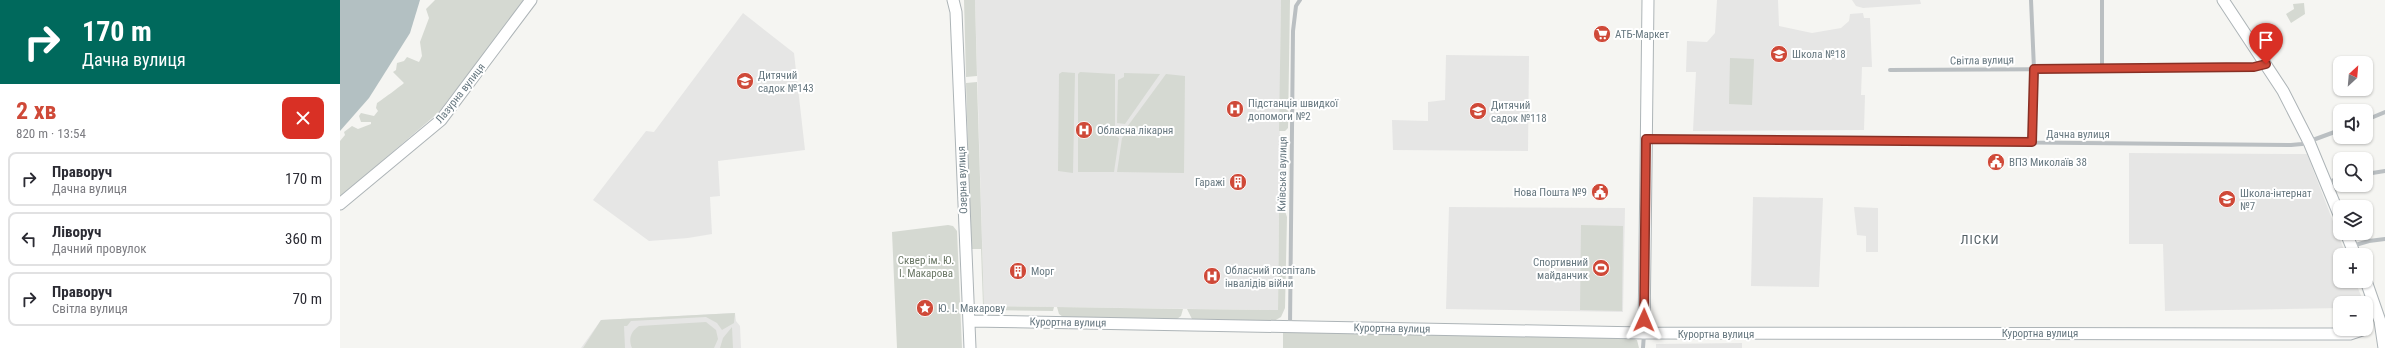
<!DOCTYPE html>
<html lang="uk">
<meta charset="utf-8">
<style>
body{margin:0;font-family:"Roboto Condensed",sans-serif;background:#f7f7f7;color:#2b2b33;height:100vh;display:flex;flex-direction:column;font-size:15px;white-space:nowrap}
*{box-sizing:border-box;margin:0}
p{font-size:13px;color:#7c7c81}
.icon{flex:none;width:22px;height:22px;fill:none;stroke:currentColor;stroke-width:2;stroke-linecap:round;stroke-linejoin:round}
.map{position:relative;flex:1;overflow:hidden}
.sheet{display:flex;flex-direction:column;background:#fff;width:340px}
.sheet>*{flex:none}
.top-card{background:#00695c;color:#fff;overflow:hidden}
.needle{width:26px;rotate:26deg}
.buttons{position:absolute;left:1993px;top:56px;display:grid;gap:8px}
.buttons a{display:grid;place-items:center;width:40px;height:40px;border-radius:8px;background:#fff;box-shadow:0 1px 3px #0004;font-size:20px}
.pin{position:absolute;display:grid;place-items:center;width:34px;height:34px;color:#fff;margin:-41px -17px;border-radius:50% 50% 50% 0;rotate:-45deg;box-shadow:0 0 4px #0007}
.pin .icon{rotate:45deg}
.me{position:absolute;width:44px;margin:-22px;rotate:1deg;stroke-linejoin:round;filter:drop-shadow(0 0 3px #0008)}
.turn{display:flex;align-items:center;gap:14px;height:84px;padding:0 16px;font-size:18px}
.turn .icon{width:52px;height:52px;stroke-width:2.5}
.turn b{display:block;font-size:28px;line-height:34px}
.round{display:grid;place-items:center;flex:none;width:42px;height:42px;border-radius:8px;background:#f7f7f7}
.overview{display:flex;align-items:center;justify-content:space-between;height:68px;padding:0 16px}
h1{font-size:24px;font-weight:700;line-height:30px;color:#cf4938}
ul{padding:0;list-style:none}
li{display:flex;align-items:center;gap:12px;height:54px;margin:0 8px 6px;padding:0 8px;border:2px solid #e1e1e2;border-radius:8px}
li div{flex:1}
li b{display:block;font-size:15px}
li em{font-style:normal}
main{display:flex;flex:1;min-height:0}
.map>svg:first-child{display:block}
</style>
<main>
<section class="sheet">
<div class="top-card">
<div class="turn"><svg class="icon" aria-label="right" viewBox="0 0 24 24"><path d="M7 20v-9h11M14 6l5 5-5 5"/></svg><div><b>170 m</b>Дачна вулиця</div></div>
</div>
<div class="overview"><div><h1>2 хв</h1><p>820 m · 13:54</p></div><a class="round" style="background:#d93025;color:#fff"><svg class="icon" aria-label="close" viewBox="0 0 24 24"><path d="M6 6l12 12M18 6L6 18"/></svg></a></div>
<ul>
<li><svg class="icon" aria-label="right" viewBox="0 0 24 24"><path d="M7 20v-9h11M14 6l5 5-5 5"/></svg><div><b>Праворуч</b><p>Дачна вулиця</p></div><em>170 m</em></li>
<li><svg class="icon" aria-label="left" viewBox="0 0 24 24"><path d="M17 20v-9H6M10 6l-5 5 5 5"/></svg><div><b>Ліворуч</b><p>Дачний провулок</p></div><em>360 m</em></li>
<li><svg class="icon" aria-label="right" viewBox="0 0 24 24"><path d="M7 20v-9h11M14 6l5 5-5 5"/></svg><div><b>Праворуч</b><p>Світла вулиця</p></div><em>70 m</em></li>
</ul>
</section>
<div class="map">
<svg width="2045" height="348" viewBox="0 0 2045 348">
<rect width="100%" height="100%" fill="#f5f5f2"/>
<path fill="#e6e6e5" d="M635,0H941L938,310L644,306Z
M1377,0H1438L1439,26L1472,33L1501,28L1509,21L1510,14L1523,13L1524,18H1530L1532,67H1522L1521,95H1525L1524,130L1353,131L1356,72H1346L1347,41L1367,42L1375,33Z
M1512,0H1580L1581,4L1523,8L1516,6Z
M403,13L454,53L465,150L378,161L380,196L370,197L372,234L348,238L309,241L253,200L306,131L314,132Z
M1106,55L1189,56L1188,151L1053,150L1052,120L1088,121V102L1105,100Z
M1789,153L1967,154L2006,255H2000V281H2015L2024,303H2000V308L1825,311L1823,244H1789Z
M1413,197L1483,198L1479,287L1411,286Z
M1109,207L1285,208L1283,312L1106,309Z
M1514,207L1538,208V252H1526V236L1517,235Z
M395,313L396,321L400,326L401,348H241L261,320Z
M1402,343V348H1316V344Z"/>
<path fill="#d5d9d2" d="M95,0H185L98,113L0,197V141L5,135L4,132L12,126L18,129L31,124V122H21L19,116L21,113L34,116L38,111L36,108L37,103C39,102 62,85 64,83L53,72L56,70L57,63L64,61L67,57L79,62L82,56L80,42L89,18L86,9Z
M624,0H635L637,76L626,77Z
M941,0H950L948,128L945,131H939Z
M1964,3L1965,14L1951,23L1946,14L1954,9L1953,4Z
M1390,58L1414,59L1412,105L1389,104Z
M722,72L735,73L733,173L718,171L719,74Z
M740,72L775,74V125L773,130L774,135L779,138L774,172H738V74Z
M784,73L820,74L785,124L777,123L778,80L784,77Z
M826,74L845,76L844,173L777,172L782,138L787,133V127Z
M637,82L644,306L714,307L713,311L647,310L643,306L641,249H631L626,83Z
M939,135L944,136L947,141V188L943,190H939Z
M939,210L945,211L947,217L945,308L941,317L934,321L852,319L847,309L938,310Z
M608,225L613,226L617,231L622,348H557L552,232Z
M1241,225L1283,226L1282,311L1240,310Z
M717,307L843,309L841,316L837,319L723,317L719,314Z
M395,313L394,323L382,330L377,323L366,317L291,321L287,326H284L285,348H243L261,320Z
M366,322L376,330L378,339L374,348H292C288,339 291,331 299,326Z
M392,327L393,348H380L383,338Z
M943,332L1292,338L1297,340L1299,348H943Z"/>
<path fill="#b3c0c2" d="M0,0H80L70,33L29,98L0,131Z"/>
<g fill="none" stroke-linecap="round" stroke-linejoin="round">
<defs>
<path id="secondary" d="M613,0L616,12L630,348
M1883,0L1943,91L1969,142L2000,217
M0,204L101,120L191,0
M2006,233L2015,255
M2026,281L2040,321L2044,348
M629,321L1304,333L2010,334L2025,329
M1304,333L1308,0"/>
</defs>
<use href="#secondary" stroke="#adb4b7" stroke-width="13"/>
<path stroke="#babfc2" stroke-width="4" d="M1691,0L1694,69L1692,142
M1762,69V0
M1550,70L1762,69L1924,65
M2026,120L2045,112
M1307,139L1951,145L1962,144L2000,130
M2026,174L2045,171
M1986,183L2000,178
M2012,246L2029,241L2045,239
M950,326L953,31L956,6L960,0
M1303,348L1304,334"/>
<use href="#secondary" stroke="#fff" stroke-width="11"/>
</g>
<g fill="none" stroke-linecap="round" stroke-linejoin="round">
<defs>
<path id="route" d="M1304,320L1306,139L1692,142L1694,69L1914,67L1926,64"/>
</defs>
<use href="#route" stroke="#872f24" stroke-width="10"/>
<use href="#route" stroke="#cf4938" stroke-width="7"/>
</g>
<defs>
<symbol id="supermarket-disc" viewBox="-11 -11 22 22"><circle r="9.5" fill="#cf4938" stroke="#fff"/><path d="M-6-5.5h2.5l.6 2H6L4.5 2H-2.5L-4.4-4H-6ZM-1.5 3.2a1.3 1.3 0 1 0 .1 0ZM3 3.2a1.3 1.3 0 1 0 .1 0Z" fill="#fff"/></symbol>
<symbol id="school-disc" viewBox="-11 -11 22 22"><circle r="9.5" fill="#cf4938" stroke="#fff"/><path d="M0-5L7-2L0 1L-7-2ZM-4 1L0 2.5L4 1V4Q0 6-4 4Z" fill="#fff"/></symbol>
<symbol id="hospital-disc" viewBox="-11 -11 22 22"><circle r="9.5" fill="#cf4938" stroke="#fff"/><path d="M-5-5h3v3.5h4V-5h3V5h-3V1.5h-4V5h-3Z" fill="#fff"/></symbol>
<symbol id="civic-disc" viewBox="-11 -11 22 22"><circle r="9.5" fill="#cf4938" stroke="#fff"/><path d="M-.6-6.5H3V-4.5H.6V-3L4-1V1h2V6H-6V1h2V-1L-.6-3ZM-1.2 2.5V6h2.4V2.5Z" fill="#fff"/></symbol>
<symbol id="building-disc" viewBox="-11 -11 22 22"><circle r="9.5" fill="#cf4938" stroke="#fff"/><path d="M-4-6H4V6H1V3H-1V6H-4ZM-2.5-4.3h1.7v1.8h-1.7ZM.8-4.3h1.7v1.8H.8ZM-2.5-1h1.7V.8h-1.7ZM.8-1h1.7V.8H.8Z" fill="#fff"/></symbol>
<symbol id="stadium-disc" viewBox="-11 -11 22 22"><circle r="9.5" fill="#cf4938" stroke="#fff"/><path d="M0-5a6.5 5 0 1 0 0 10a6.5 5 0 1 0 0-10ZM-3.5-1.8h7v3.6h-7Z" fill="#fff"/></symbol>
<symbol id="sight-disc" viewBox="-11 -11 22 22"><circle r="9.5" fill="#cf4938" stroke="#fff"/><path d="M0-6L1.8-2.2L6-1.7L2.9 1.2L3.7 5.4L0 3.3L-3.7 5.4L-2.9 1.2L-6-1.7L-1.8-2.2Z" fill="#fff"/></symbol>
</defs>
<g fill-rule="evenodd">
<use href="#supermarket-disc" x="1252" y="24" width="20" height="20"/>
<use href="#school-disc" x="1429" y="44" width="20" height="20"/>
<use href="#school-disc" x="395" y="71" width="20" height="20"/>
<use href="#hospital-disc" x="885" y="99" width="20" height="20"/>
<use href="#school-disc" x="1128" y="101" width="20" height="20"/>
<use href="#hospital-disc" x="734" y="120" width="20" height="20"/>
<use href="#civic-disc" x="1646" y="152" width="20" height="20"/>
<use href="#building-disc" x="888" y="172" width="20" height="20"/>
<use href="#civic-disc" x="1250" y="182" width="20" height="20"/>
<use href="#school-disc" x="1877" y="189" width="20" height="20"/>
<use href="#stadium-disc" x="1251" y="258" width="20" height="20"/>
<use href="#building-disc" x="668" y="261" width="20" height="20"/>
<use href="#hospital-disc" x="862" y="266" width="20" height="20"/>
<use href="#sight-disc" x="575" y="298" width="20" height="20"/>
</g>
<g text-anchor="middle" stroke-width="4" stroke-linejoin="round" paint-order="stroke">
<g font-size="11" fill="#677880" stroke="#fff" text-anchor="start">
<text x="1275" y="38">АТБ-Маркет</text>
<text x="1452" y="58">Школа №18</text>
<text x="418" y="79">Дитячий<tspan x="418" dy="13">садок №143</tspan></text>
<text x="908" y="107">Підстанція швидкої<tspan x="908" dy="13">допомоги №2</tspan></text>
<text x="1151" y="109">Дитячий<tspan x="1151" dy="13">садок №118</tspan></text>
<text x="757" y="134">Обласна лікарня</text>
<text x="1669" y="166">ВПЗ Миколаїв 38</text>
<text x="885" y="186" text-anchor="end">Гаражі</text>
<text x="1247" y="196" text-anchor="end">Нова Пошта №9</text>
<text x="1900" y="197">Школа-інтернат<tspan x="1900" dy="13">№7</tspan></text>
<text x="1248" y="266" text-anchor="end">Спортивний<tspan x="1248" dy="13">майданчик</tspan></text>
<text x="885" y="274">Обласний госпіталь<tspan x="885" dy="13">інвалідів війни</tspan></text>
<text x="691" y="275">Морг</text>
<text x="598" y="312">Ю. І. Макарову</text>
</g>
<g font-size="11" fill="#677880" stroke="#fff">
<text transform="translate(1642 60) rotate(-1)" y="4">Світла вулиця</text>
<text transform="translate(120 93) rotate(-52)" y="4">Лазурна вулиця</text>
<text x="1738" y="138">Дачна вулиця</text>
<text transform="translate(942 174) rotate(-89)" y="4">Київська вулиця</text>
<text transform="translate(622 180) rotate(-92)" y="4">Озерна вулиця</text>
<text transform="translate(728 322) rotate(1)" y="4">Курортна вулиця</text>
<text transform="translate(1052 328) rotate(1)" y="4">Курортна вулиця</text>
<text x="1700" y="337">Курортна вулиця</text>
<text x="1376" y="338">Курортна вулиця</text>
</g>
<g font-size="11" fill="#6b7866" stroke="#fff">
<text x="586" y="264">Сквер ім. Ю.<tspan x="586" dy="13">І. Макарова</tspan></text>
</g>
<g font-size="13" letter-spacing="1" fill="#546066" stroke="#fff">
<text x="1640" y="244">ЛІСКИ</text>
</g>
</g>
</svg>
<div class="buttons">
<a><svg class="needle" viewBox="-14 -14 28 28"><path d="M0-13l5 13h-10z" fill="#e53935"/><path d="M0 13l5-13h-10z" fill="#7c7c81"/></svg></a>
<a><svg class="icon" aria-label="sound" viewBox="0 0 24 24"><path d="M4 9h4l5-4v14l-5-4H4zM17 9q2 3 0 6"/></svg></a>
<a><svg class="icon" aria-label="search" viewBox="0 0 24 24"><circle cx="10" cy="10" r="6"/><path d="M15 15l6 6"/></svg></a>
<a><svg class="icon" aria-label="layers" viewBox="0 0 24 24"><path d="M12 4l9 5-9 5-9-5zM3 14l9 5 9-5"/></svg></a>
<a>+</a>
<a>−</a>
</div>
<div class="pin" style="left:1926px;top:64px;background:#d93025"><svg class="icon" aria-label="arrive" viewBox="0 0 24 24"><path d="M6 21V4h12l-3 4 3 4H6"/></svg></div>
<svg class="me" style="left:1304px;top:320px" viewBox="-20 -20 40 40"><path d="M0-17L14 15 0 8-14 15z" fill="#cf4938" stroke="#fff" stroke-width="4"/></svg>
</div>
</main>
